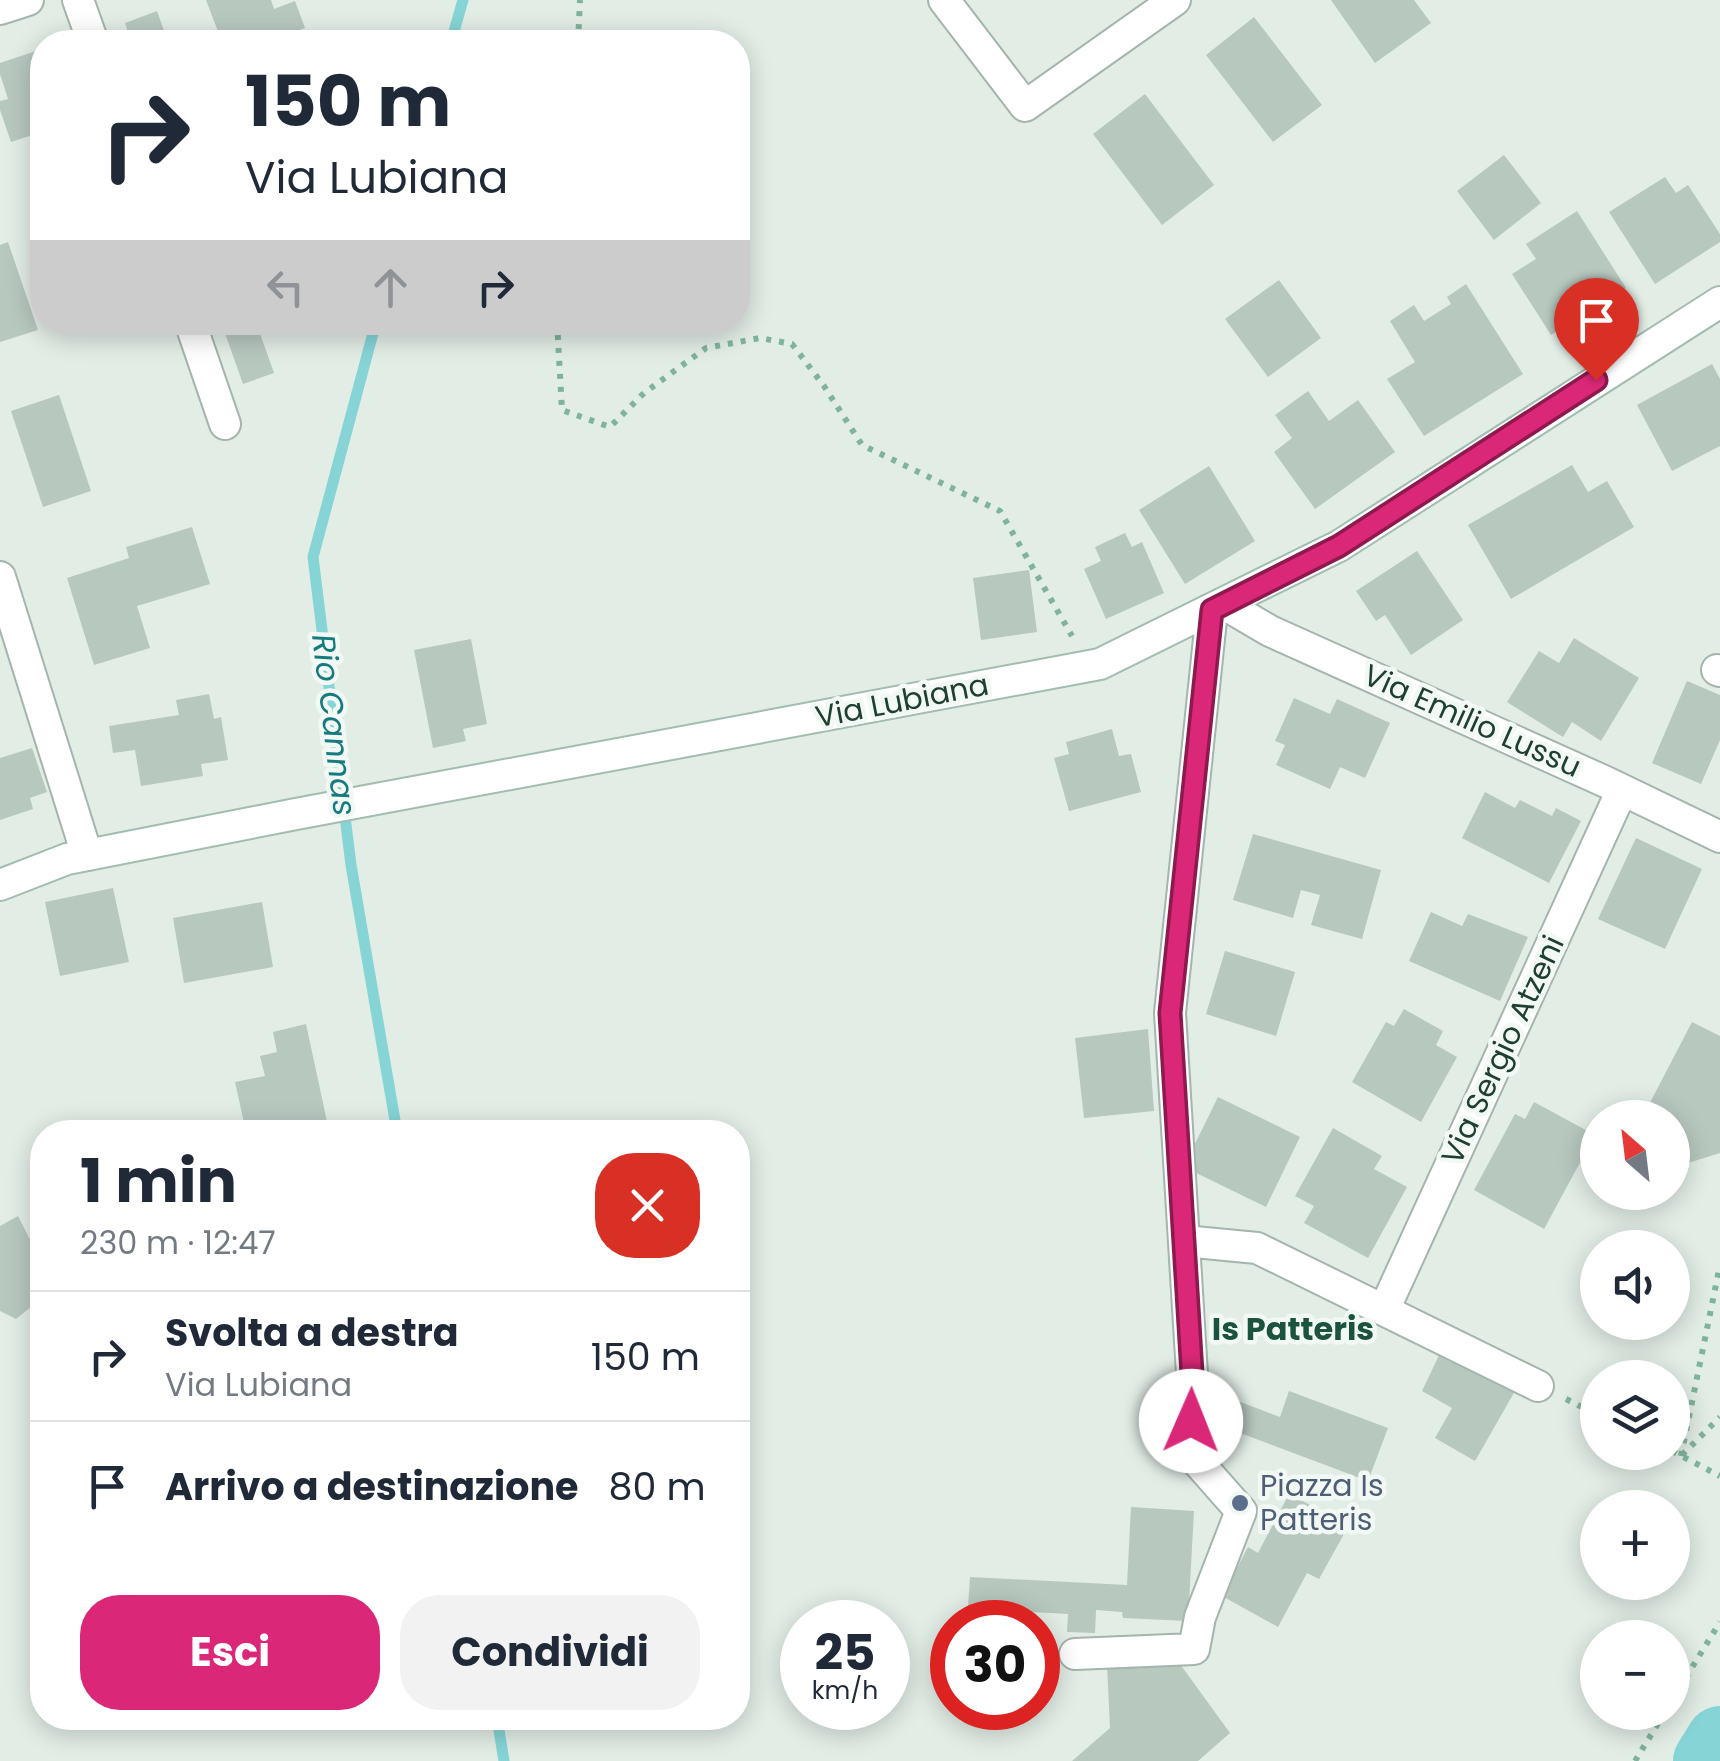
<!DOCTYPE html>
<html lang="it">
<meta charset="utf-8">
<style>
body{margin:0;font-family:Poppins,sans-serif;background:#f2f2f3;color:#1f2937;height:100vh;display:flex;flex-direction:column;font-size:38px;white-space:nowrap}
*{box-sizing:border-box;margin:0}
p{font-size:32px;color:#747a83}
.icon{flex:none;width:55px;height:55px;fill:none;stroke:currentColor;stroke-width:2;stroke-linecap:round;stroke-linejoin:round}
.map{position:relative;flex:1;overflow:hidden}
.side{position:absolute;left:30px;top:1120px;width:720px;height:610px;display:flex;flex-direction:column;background:#fff;border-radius:40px;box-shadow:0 5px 25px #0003}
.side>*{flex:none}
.hud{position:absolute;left:30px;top:30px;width:720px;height:305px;border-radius:40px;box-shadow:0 5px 25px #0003;background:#fff;color:#1f2937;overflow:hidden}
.needle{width:65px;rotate:332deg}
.tools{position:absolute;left:1580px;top:1100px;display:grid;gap:20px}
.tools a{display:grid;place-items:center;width:110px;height:110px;border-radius:50%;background:#fff;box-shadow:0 5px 25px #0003;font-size:50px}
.speed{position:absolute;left:780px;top:1600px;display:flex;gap:20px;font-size:50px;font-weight:700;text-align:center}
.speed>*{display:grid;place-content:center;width:130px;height:130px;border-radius:50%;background:#fff;box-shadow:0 5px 25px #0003;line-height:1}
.speed small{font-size:25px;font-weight:400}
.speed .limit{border:15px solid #d22;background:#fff;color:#111}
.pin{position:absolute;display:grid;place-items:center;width:85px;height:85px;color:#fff;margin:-102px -42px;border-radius:50% 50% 50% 0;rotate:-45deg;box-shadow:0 0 10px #0007}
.pin .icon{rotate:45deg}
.me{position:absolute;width:110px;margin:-55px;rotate:1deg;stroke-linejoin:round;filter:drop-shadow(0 0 8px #0008)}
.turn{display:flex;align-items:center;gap:35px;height:210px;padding:0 50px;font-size:45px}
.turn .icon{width:130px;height:130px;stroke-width:2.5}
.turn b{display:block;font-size:70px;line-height:85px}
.lanes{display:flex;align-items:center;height:95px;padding:0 50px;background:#0003;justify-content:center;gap:50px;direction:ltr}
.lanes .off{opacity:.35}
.round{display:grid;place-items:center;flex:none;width:105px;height:105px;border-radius:40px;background:#f2f2f3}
.overview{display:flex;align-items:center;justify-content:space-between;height:170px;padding:0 50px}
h1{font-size:60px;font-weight:700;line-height:75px}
.cta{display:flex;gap:20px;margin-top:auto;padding:20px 50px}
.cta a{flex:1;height:115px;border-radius:40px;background:#db2777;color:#fff;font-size:40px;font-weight:700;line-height:115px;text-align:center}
.cta a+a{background:#f2f2f3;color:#1f2937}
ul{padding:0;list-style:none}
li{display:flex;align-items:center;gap:30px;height:130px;padding:0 50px;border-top:2px solid #e0e1e3}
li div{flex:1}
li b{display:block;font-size:38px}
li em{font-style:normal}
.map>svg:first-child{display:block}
</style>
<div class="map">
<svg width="1720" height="1761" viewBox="0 0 1720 1761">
<rect width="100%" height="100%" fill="#e2ede6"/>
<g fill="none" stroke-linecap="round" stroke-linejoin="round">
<path stroke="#86d4d6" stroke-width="11" d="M451,42L463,0
M376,322L313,557L351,865L397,1132
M497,1718L504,1761"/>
<path stroke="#86d4d6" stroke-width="68" d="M1707,1761L1720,1740"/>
</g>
<path fill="#b7c8bf" d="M206,0H271L274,9L295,1L305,28L267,42H222Z
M1331,0H1414L1431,23L1375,63Z
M157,11L168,42H131L125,23Z
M1254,17L1322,105L1273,142L1206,55Z
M42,49V142L39,133L11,142L0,110V101L8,99L0,74V63Z
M1145,94L1214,185L1162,225L1093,134Z
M1504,155L1541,203L1494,240L1457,191Z
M1665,177L1676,193L1688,185L1720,234V242L1655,284L1609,212Z
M42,191V231L30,196Z
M1577,211L1626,288L1551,335L1512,274L1536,259L1526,244Z
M8,242L38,330L0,342V245Z
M1279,280L1321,338L1268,377L1225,319Z
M1466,284L1523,374L1424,436L1387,379L1415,362L1390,321L1414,305L1424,321L1451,304L1447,297Z
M221,322H256L274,373L243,384Z
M1712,364L1720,379V446L1672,471L1637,405Z
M1308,391L1329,421L1358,400L1395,452L1315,509L1274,452L1292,438L1275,415Z
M59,395L91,491L43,507L11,411Z
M1572,465L1588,492L1607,481L1634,527L1511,599L1468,525Z
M1209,466L1255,541L1185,584L1139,510Z
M192,527L210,584L137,606L150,648L94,665L67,578L129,558L126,547Z
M1125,533L1132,547L1142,542L1164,593L1106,619L1084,569L1101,561L1095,547Z
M1417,551L1463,620L1411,655L1385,615L1376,621L1356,591Z
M1029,570L1037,632L981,640L973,578Z
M1574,638L1639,678L1601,741L1572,722L1563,737L1507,702L1539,651L1559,663Z
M471,639L487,724L463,729L466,741L433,748L414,650Z
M1687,681L1720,695V740L1701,784L1652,763Z
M209,694L214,719L221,717L228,760L201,764L203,776L141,786L135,750L113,753L109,726L179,715L176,700Z
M1294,698L1330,714L1337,699L1390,723L1365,778L1340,767L1330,789L1276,765L1285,745L1275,741Z
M1112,729L1119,756L1131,754L1141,792L1069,811L1054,758L1069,754L1066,742Z
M32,748L47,792L30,798L33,809L0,820V758Z
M1485,792L1515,808L1520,800L1552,816L1556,808L1581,821L1549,883L1462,838Z
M1253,834L1381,870L1362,939L1311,925L1320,895L1301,890L1293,918L1233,900Z
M1636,838L1702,869L1665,949L1598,919Z
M113,888L129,962L60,976L45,902Z
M262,902L273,967L184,983L173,918Z
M1431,912L1462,926L1468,914L1528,937L1500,1001L1409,961Z
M1225,951L1295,972L1276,1036L1206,1014Z
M1404,1009L1443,1031L1436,1045L1457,1057L1421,1122L1352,1082L1386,1022L1394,1026Z
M1692,1022L1720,1036V1153L1672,1168V1118H1642Z
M306,1024L328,1126L298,1132H246L235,1082L265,1076L260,1056L277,1052L273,1032Z
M1148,1029L1154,1111L1084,1118L1075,1038Z
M1218,1097L1300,1137L1266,1207L1190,1170L1196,1159L1189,1156Z
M1534,1102L1595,1135L1544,1229L1474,1190L1515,1114L1525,1119Z
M1333,1128L1382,1156L1374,1169L1407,1187L1368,1258L1304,1223L1314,1206L1295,1196Z
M18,1216L42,1263V1298L16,1319L0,1311V1226Z
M1442,1349L1515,1391L1475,1461L1435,1438L1452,1408L1422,1391Z
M1289,1391L1388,1428L1368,1481L1211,1422L1222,1395L1280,1417Z
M1289,1494L1349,1525L1319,1579L1307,1573L1278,1627L1222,1596L1248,1547L1258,1553Z
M1131,1507L1194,1511L1188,1621L1123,1618L1122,1612L1096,1610L1095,1633L1067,1632L1068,1614L1011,1611L1010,1622H967L970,1577L1127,1585Z
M1180,1664L1230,1733L1198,1761H1072L1110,1728L1107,1665Z"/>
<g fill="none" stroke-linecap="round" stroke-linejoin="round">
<defs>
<path id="street" d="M78,0L93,42
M944,0L1025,106L1175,0
M0,9L28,0
M190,322L225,424
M0,577L87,855
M1224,604L1270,631L1606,782L1720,837
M1717,670L1720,671
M1184,1241L1257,1248L1538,1386
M1384,1310L1622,790
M1075,1654L1194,1649L1200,1617L1241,1511L1189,1452L1193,1390L1170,1013L1212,610"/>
<path id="secondary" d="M0,885L67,859L296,814L1100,664L1339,546L1720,302"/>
</defs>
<use href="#street" stroke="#a4b5ad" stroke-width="34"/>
<use href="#secondary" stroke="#a2bcb0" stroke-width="34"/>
<path stroke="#80b39c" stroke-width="6" stroke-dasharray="5 8" stroke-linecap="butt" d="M578,42L580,0
M557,322L562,410L610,427L644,393L706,348L760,338L792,344L824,386L862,445L1000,511L1072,636
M1566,1399L1598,1415
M1672,1451L1720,1476
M1682,1455L1720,1417
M1681,1456L1720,1265
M1672,1700L1720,1622
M1635,1761L1665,1712"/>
<use href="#street" stroke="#fff" stroke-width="30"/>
<use href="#secondary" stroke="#fff" stroke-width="30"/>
</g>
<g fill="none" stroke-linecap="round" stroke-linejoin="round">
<defs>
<path id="route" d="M1191,1421L1193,1390L1170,1013L1212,610L1339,546L1596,380"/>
</defs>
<use href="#route" stroke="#8e194d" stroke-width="25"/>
<use href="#route" stroke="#db2777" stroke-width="18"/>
</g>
<circle fill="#5c6f8a" stroke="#f2f9f5" stroke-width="4" cx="1240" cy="1503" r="10"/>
<g text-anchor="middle" stroke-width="9" stroke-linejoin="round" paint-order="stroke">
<g font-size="30" fill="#203f33" stroke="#f2f9f5">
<text transform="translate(902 701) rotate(-11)" y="10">Via Lubiana</text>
<text transform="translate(1472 721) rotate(24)" y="10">Via Emilio Lussu</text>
<text transform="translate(1503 1050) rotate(-65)" y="10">Via Sergio Atzeni</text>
</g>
<g font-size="30" fill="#4e5e75" stroke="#f2f9f5" text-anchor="start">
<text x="1260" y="1496">Piazza Is<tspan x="1260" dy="34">Patteris</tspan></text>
</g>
<g font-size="32" font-style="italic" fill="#167b7f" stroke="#f2f9f5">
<text transform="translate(334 725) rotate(83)" y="11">Rio Cannas</text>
</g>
<g font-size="32" font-weight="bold" fill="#1b533e" stroke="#f2f9f5">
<text x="1293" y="1340">Is Patteris</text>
</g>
</g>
</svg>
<div class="tools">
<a><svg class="needle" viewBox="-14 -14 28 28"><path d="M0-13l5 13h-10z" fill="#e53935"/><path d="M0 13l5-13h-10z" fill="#747a83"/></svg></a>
<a><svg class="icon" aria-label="sound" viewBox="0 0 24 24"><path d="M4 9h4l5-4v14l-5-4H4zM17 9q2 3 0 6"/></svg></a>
<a><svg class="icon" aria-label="layers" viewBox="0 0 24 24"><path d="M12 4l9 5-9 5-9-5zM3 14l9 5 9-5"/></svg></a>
<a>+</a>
<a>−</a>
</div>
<div class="speed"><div>25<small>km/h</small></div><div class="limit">30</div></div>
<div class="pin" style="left:1596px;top:380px;background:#d93025"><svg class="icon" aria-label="arrive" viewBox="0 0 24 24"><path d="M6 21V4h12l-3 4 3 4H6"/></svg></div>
<svg class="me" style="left:1191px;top:1421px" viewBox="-20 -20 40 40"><circle r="19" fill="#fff"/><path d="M0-13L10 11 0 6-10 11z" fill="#db2777"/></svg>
<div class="hud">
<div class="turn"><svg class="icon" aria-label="right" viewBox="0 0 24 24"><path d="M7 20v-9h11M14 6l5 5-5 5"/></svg><div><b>150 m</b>Via Lubiana</div></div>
<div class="lanes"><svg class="icon off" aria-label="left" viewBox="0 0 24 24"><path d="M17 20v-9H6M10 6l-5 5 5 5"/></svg><svg class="icon off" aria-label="ahead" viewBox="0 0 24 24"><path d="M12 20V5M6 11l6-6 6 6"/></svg><svg class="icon" aria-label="right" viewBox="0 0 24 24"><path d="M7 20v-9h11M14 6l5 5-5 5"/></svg></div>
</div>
<section class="side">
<div class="overview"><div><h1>1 min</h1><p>230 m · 12:47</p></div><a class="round" style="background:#d93025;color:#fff"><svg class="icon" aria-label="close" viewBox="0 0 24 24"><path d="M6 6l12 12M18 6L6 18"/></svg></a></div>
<ul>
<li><svg class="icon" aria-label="right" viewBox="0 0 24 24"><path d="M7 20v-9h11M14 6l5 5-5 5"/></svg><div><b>Svolta a destra</b><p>Via Lubiana</p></div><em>150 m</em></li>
<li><svg class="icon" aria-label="arrive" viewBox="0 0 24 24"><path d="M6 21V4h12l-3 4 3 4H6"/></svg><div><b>Arrivo a destinazione</b></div><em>80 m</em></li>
</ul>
<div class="cta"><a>Esci</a><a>Condividi</a></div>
</section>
</div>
